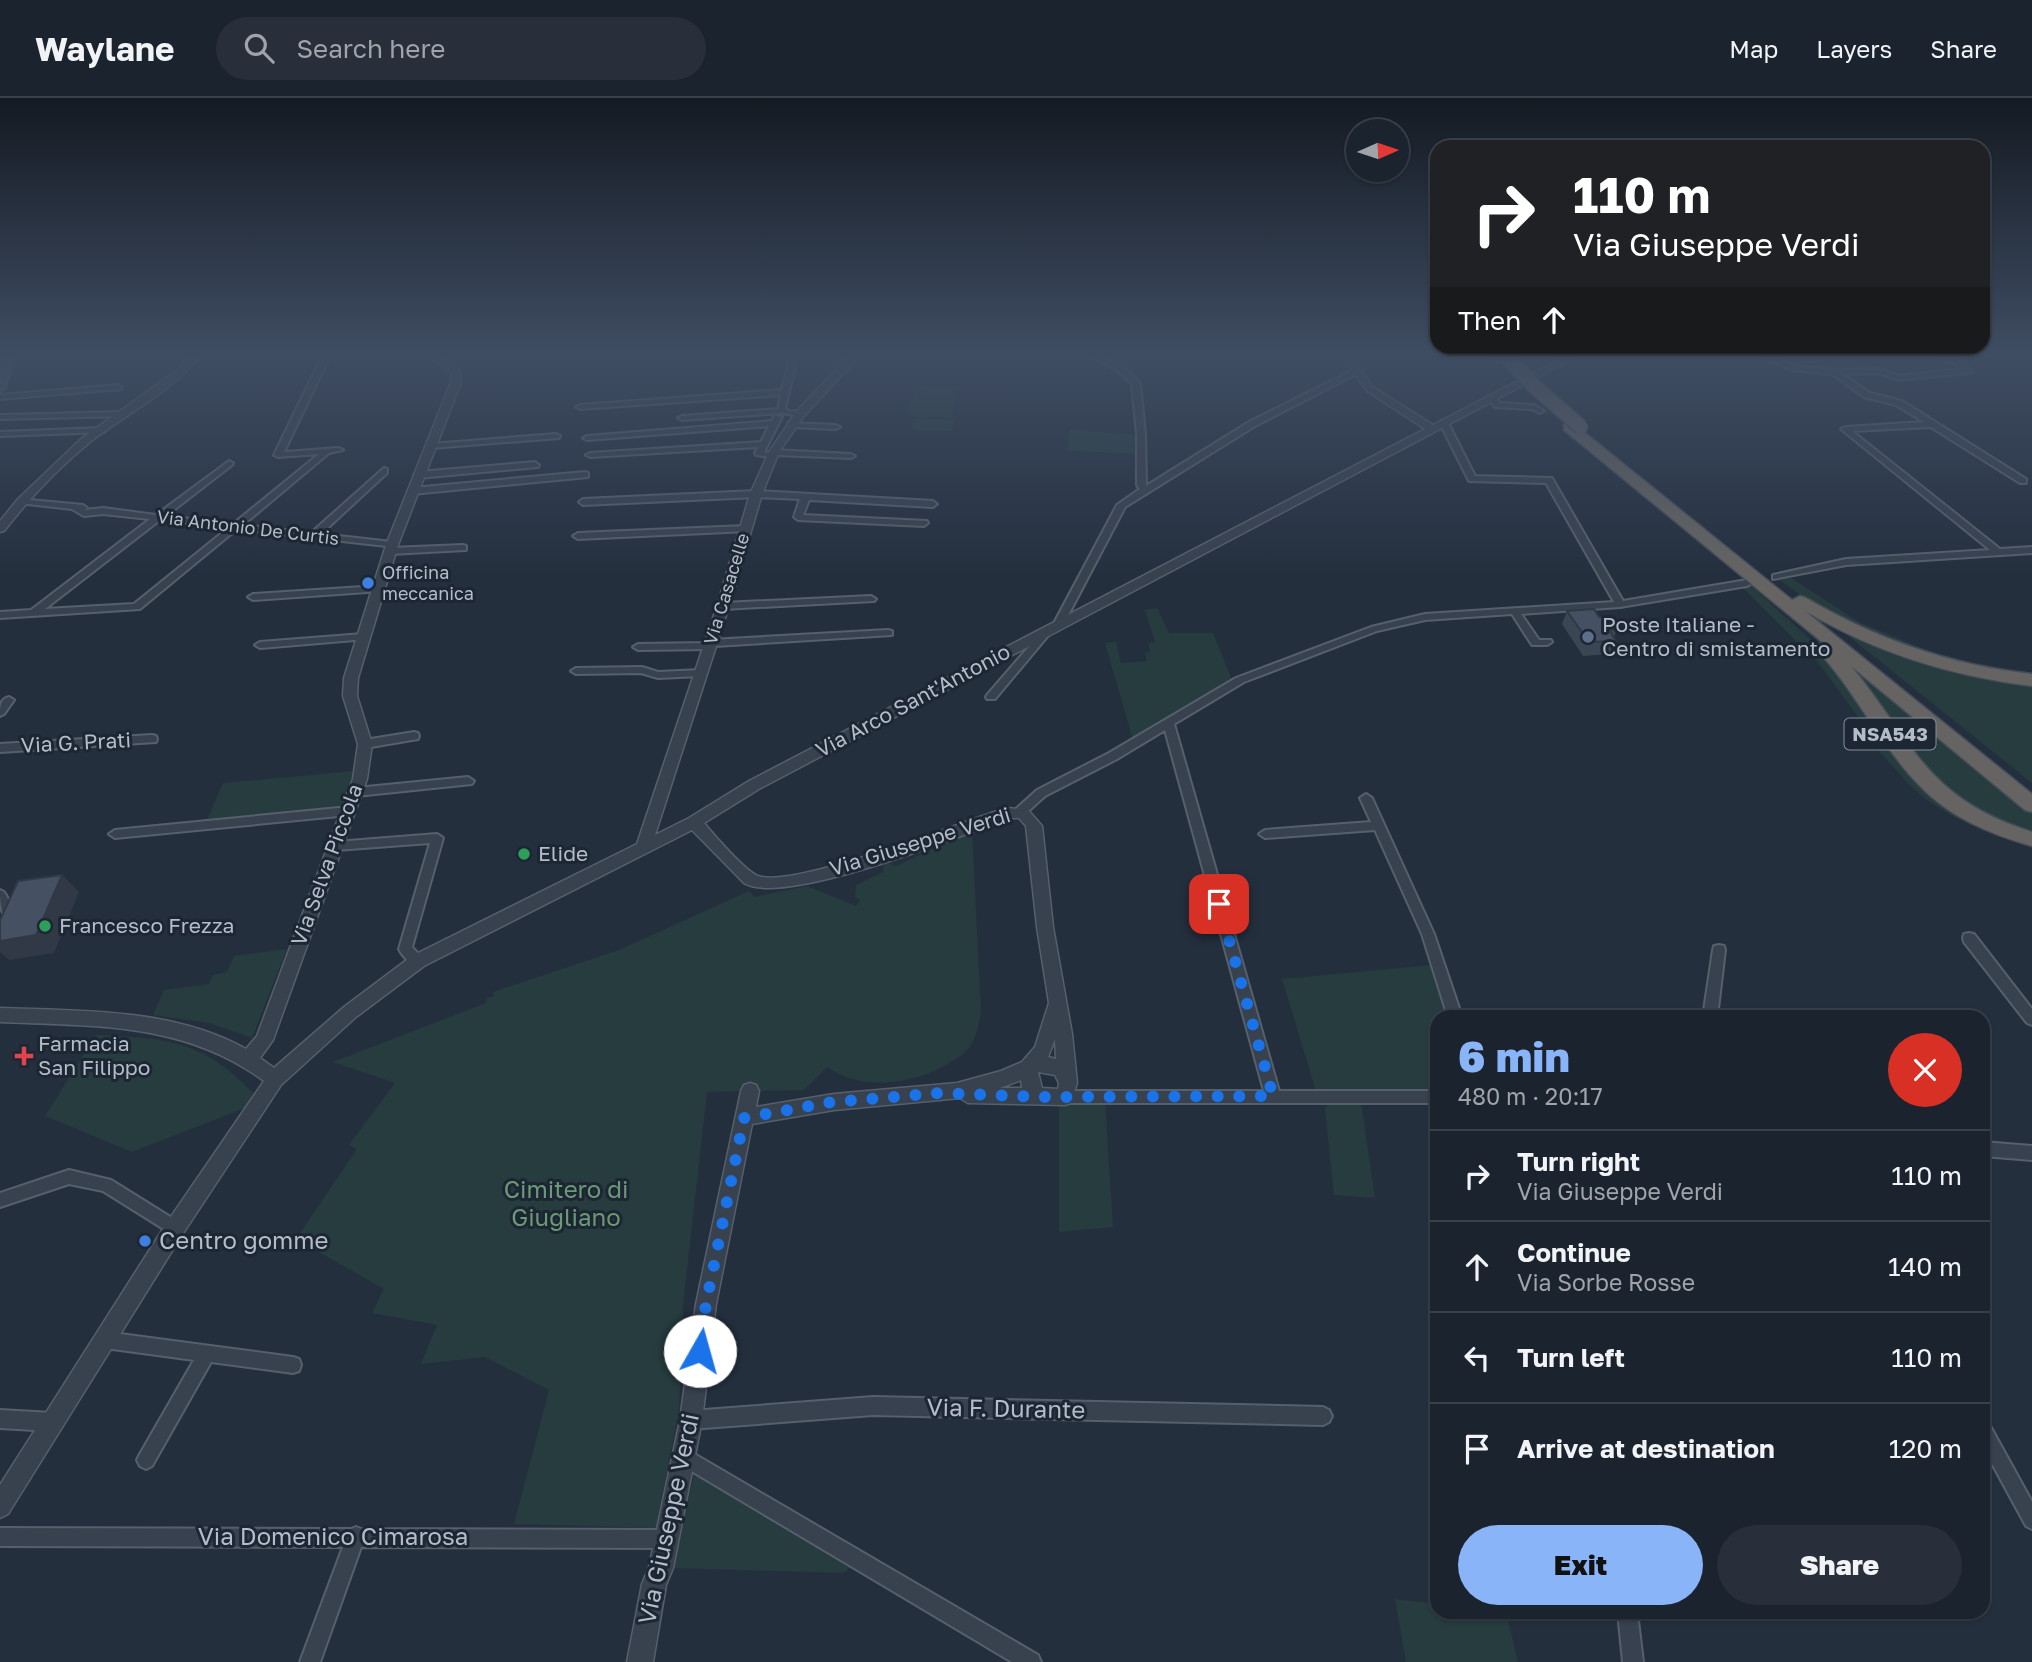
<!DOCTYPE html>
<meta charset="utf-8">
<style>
body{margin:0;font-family:"Golos Text",sans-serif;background:#282f3a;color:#f1f3f6;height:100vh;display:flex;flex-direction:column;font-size:26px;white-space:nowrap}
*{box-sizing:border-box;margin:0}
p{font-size:23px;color:#a0a4aa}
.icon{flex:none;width:38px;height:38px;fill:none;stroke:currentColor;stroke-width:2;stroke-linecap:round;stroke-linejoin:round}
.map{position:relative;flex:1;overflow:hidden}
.side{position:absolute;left:1430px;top:912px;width:560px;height:609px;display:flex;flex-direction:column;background:#1b232e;border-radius:21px;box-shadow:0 2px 5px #0004,0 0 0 2px #39404a}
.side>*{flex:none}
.top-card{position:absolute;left:1430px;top:42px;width:560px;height:214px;border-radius:21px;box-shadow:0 2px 5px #0004,0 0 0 2px #39404a;background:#202124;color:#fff;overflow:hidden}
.needle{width:46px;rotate:87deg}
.tools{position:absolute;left:1346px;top:21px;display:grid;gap:14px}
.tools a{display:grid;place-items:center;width:63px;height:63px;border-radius:50%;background:#1b232e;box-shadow:0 2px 5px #0004,0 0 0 2px #39404a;font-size:35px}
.pin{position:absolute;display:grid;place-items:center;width:60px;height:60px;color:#fff;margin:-30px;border-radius:14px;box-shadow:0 4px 10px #0006}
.me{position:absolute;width:77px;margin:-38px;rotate:7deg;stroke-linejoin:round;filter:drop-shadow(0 0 5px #0008)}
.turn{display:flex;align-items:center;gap:24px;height:147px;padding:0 28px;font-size:32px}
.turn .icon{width:91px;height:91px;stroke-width:2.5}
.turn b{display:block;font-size:49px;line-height:60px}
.then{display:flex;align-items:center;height:66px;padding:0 28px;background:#0003;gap:14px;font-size:26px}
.round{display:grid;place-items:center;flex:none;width:74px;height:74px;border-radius:37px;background:#282f3a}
.overview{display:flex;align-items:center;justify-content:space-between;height:119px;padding:0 28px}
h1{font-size:42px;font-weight:800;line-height:52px;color:#8ab4f8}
.button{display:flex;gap:14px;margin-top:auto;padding:14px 28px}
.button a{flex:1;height:80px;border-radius:42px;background:#8ab4f8;color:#111;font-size:28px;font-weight:800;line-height:80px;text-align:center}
.button a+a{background:#282f3a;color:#f1f3f6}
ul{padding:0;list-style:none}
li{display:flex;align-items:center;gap:21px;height:91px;padding:0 28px;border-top:2px solid #39404a}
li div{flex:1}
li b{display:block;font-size:26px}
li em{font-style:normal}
header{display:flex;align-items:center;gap:42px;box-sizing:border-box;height:98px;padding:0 35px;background:#1b232e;border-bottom:2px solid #39404a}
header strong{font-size:33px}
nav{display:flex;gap:38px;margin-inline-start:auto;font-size:24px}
.search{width:490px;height:63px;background:#282f3a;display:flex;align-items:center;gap:18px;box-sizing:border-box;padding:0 24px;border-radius:38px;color:#a0a4aa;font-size:26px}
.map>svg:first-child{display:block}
</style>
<header>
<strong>Waylane</strong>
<div class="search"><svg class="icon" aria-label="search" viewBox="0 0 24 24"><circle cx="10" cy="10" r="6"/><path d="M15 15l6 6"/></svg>Search here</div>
<nav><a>Map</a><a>Layers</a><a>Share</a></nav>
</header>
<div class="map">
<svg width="2032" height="1564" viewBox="0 0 2032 1564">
<rect width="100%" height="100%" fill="#242f3e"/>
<path fill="#263c3f" d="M915,288L958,289L952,319L908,318Z
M914,321L954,322L952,333L911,332Z
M1069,331L1137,337L1139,356L1068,353Z
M1788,478L1859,524L1948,561L1956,568L2032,578V685L1836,528L1904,559L1958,576L1956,568C1894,549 1831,521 1778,481Z
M1749,486L1821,551L1910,673L2032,744V748C1992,738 1945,719 1915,692C1897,676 1885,655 1865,642L1864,627L1820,567L1741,488Z
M1157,510L1169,535H1213L1232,582L1133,642L1105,545L1116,544L1121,565L1147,563L1145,555L1150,554L1148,545L1155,544L1145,512Z
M1836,552L2032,698V735L1987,719L1935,686Z
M354,673L342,712L206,724L223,685Z
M972,732L981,915C978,928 976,945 964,955C928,984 867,997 827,969L804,992L707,994L683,1208L679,1311L656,1430L514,1426L549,1292L485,1259L421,1266L437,1227L372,1215L384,1191L296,1141L357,1051L349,1047L395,985L333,964L486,905L487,900L494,898L493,894L619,852L749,793L754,799L807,788L856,808L860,802L855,799L856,787L883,774L884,764L896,768Z
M287,851L252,940L209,925L153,917L164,892L209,886L213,877L227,874L234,858Z
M1432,867L1448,919H1437V995L1316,993L1282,881Z
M96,937C166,940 203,942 253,995L245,1010L132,1054L45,1018Z
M1105,1003L1113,1129L1059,1134V1007Z
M1329,1004H1361L1375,1100L1334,1097L1325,1011Z
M694,1377L853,1466L844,1475L673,1470Z
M1395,1501L1437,1506V1514H1506L1518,1564H1406Z"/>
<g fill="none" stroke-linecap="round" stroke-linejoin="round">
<defs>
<path id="minor" d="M322,258H330L284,354L339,350L343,352L329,355L243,427L311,435L384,370L387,371V375L321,436L392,444L395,445V449L237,431L140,511L0,520V514L31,512L150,421L103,416L84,418L72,411L19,405V401L83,407L87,410L85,412L103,410L156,417L229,363L233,365L232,367L166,418L233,426L319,356L278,359L274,357ZM160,422L228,430L134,506L45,511Z
M790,258H798L785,310L788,313L803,314L804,316L800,318L782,315L682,322L678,320L682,318L778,311L781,297L580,311L576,309L580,307L782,292Z
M1090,258C1110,258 1127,271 1140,285L1145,336L1146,388L1249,324L1353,272L1360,274L1255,328L1125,409L1063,527L1058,530L1053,527L1117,407L1140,391L1137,387V336L1132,286L1118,273Z
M1760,258H1771L1796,268L1834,272L1880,271L1899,278L1961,271L1942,258H1951L1971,271L1972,273L1968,275L1898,282L1879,275L1842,276L1870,295L1902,303L2026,381V385H2020L1931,329L1852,333L2000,451L2032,449V455L1846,467L1773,481V477L1846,461L1990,452L1841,331L1845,329L1924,324L1896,307L1864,299L1832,276L1792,272Z
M118,287L122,289L121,291L0,301V297Z
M1489,298H1495L1500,305L1534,307L1544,313L1540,315L1532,311L1495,309L1488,300Z
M124,314H127V318L0,321V317Z
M775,317L782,319L764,354L771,355V352H774L851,356L855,358L851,360L776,357V360L756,357L755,355L758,349L590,359L586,357L590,355L761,344L769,328L587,342L583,340L587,338L772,323Z
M1441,323L1448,325L1475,378L1552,380L1623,503L1747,482L1752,485L1747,488L1620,509L1521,516L1539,542H1551L1552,544L1547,547H1532L1512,516L1425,522L1377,533L1244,584L1174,626L1279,993H1437V1005H1065L1060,1003L1058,999L1060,995L1065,993H1264L1165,632L1117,661L1045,698L1024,717H1016L1014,714L1016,711L1037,692L1109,655L1236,580L1371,529L1425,516L1614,504L1546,385L1469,383L1440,325Z
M788,325L836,327L840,329L836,331L791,329H788Z
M101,330L105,332L104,334L0,338V334Z
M556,336L560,338L559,340L431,350L427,348L431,346Z
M535,364L539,367L538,369L418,380L414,377L418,374Z
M585,374L588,375V379L412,396L408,393L412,390Z
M756,393L933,403L937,406L933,409L809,402L803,417L927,423L928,425L924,428L798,422L794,419L800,401L756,399L583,407L579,404L583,401Z
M745,428L749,431L748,433L578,441L573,438L578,435Z
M463,447L466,448V452L390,456L385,453L390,450Z
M378,488L381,489V493L253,502L248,499L253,496Z
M871,498L876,501L874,503L723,511L718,508L723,505Z
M1048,529L1051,530V534L995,601H987L986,599L987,597L1045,530Z
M888,532L892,533V537L715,548L710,551L638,552L633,549L638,546L706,545L711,542Z
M363,536L367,537V541L260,550L255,547L260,544Z
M642,569L658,574L701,572L706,575L701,578L658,580L641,575L576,576L571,573L576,570Z
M9,599L14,602L4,616L0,618C0,609 0,601 9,599Z
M414,634L418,635L419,638L418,641L365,650L360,646L365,642Z
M152,637L156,638L157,641L156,644L0,654V646Z
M468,679L474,683L472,686L356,698L350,694L356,690Z
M1366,696L1372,700L1434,836L1462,919H1448L1422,836L1375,732L1265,740L1259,736L1265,732L1371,724L1360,700Z
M349,709L355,713L349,717L115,740L109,736L115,732Z
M437,736L443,740L412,849L425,863L423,867C413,870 403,859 399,851L430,745L336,752L330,748L336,744Z
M0,792L4,794L6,797L18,823L16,826H8C1,814 0,806 0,792Z
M1969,835L1974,836L2032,911V927L2027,925L1964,844L1963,840L1964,836Z
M1719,847L1724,848L1725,852L1717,919H1703L1713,852L1714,848Z
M1983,1044L2032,1048V1062L1983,1058Z
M69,1072L111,1082L180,1125L183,1130L180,1135L175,1137L170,1135L103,1093L69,1086L0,1109V1095Z
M105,1234L293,1259L299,1261L301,1267L299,1273L293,1275L211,1264L152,1368L146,1371L140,1368L137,1362L140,1356L194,1262L105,1250L99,1248L97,1242L99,1236Z
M873,1299L1323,1309L1329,1312L1332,1318L1329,1324L1323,1327L873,1317L691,1331L685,1328L682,1322L685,1316L691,1313Z
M0,1312L52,1315L58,1318L61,1324L58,1330L52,1333L0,1330Z
M1983,1323L1989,1326L2032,1404V1431L2026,1428L1983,1349Z
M684,1350L1038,1557L1041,1564H1012L678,1365L675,1359L678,1353Z
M356,1429L361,1431L667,1432L674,1434L676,1441L674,1448L667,1450L361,1449L320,1564H300L343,1449L0,1448V1430L351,1431Z
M1618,1514H1637L1643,1564H1623Z"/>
<path id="tertiary" d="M190,258H200C171,294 126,316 90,344C58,370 29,401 4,433L0,434V423L18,401L81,341L179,271Z
M430,258H441L459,272L461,284L398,447L358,580L357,598L372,646L367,681L273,942L260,960L274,970L344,909L412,858L637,746L717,508L750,396L769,354L796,314L849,258H859L804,318L779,354L762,396L729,508L655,737L689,720L749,683L1425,331L1367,293L1341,258H1351L1373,289L1433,327L1566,258H1578L759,691L704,725C714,737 745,773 758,778C795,791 962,723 1007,710L1028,712L1042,728L1053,829L1072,936L1077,985L1071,1005L1065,1007L968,1005L960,1000L834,1012L752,1026L716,1206L702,1322L673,1470L666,1487L653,1564H627L642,1486L649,1469L680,1322L696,1206L741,993L744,987L750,985L756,987L759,993L756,1009L834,996L957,985L1001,973L1022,964L1035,949L1049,905L1037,829L1026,728L1019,720H1008C962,738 783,809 744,785L692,732L424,868L356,919L281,987L182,1137L8,1416L0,1420V1387L168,1123L264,983C185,924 94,928 0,924V910C81,913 173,910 246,951L257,938L353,681L358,646L343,598L344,580L386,447L451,284V275ZM1055,941L1056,961L1048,959ZM1038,974L1055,977L1059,985L1058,991L1042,990ZM1021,982L1022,990H1000Z"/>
<path id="secondary" d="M4,258H14L5,291L0,294V272Z"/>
<path id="trunk" d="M1490,258H1502L1505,262L1495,265Z
M1564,326H1574L1792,502L1800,498L1806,500C1877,541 1949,567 2032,576V588C1951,578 1876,555 1805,513L2032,696V714L2025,712L1851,568C1915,646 1925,700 2032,734V748C1990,736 1949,719 1919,687C1880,647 1856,594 1818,553L1815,549L1822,544L1564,332Z"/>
</defs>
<use href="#minor" stroke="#565f6c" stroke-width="4"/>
<use href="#tertiary" stroke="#565f6c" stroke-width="3"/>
<use href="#secondary" stroke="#565f6c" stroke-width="3"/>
<use href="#trunk" stroke="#434c59" stroke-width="3"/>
<use href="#minor" fill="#38414e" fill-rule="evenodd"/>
<use href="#tertiary" fill="#38414e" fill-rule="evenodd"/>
<use href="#secondary" fill="#465061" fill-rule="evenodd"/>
<use href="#trunk" fill="#656462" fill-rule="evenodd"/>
<defs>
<path id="trunk-bridge" d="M1506,258L1535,289L1581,329"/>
</defs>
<use href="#trunk-bridge" stroke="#434c59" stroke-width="17" stroke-linecap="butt"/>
<use href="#trunk-bridge" stroke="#656462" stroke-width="14"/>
</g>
<path fill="#3b4654" d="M1567,513L1617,531L1614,539L1616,543L1610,556L1583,558L1562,526Z"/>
<path fill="#303945" d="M62,777L79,794L54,855L9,862L0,854V843Z"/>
<path fill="#455162" stroke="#303945" stroke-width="2" d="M1594,511L1599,519H1608L1617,531L1609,532L1616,543L1589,544L1567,513Z
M62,777L36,837L0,843V822L18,783Z"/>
<linearGradient id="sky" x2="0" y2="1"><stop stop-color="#141a22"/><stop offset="0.54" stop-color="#3f4d63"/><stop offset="1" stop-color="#3f4d63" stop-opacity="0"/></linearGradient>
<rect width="2032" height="477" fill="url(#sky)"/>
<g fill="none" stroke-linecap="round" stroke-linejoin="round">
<path stroke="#1a73e8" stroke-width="12" stroke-dasharray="0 21.6" d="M700,1253L706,1206L744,1020L832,1004L941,995L1039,999L1273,998L1219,806"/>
</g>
<g fill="#3f7fe0" stroke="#1d2633" stroke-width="2.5">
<circle cx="368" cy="485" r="7"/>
<circle cx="145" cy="1143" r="7"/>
</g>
<circle fill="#5c6f8a" stroke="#1d2633" stroke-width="2.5" cx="1588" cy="539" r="7"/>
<g fill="#2e9e5b" stroke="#1d2633" stroke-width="2.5">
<circle cx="524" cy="756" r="7"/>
<circle cx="45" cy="828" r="7"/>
</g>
<path fill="#e0444e" stroke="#1d2633" stroke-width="2.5" d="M20.5 947.5h7v7h7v7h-7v7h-7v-7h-7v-7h7z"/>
<g text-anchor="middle" stroke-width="6" stroke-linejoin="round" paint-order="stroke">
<g font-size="18" fill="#b4bcc9" stroke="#1d2633">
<text transform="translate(248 430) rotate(7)" y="6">Via Antonio De Curtis</text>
<text transform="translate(727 491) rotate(-73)" y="6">Via Casacelle</text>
</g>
<g font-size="18" fill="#b4bcc9" stroke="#1d2633" text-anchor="start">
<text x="382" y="481">Officina<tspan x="382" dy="21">meccanica</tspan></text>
</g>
<rect fill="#1d2633" stroke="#878f9c" stroke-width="2" x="1844.5" y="620.5" width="91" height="31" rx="5"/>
<g font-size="19" font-weight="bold" fill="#b4bcc9">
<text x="1890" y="643">NSA543</text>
</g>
<g font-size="21" fill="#b4bcc9" stroke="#1d2633" text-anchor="start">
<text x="1602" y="534">Poste Italiane -<tspan x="1602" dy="24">Centro di smistamento</tspan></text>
<text x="538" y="763">Elide</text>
<text x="59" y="835">Francesco Frezza</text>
<text x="38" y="953">Farmacia<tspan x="38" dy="24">San Filippo</tspan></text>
</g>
<g font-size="21" fill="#b4bcc9" stroke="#1d2633">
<text transform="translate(913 603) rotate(-28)" y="7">Via Arco Sant'Antonio</text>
<text transform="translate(76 645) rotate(-3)" y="7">Via G. Prati</text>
<text transform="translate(920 744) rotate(-17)" y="7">Via Giuseppe Verdi</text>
<text transform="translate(327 767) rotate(-70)" y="7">Via Selva Piccola</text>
</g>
<g font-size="24" fill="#6b9a76" stroke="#1d2633">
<text x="566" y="1100">Cimitero di<tspan x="566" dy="28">Giugliano</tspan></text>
</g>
<g font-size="24" fill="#b4bcc9" stroke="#1d2633" text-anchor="start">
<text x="159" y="1151">Centro gomme</text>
</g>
<g font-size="24" fill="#b4bcc9" stroke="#1d2633">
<text transform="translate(1006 1311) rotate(1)" y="8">Via F. Durante</text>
<text transform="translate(669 1421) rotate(-78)" y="8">Via Giuseppe Verdi</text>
<text x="333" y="1447">Via Domenico Cimarosa</text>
</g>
</g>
</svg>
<div class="tools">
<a><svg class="needle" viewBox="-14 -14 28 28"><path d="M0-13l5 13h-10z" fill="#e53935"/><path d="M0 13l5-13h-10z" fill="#a0a4aa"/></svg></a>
</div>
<div class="pin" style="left:1219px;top:806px;background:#d93025"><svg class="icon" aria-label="arrive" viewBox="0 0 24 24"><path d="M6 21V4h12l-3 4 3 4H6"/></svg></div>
<svg class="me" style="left:700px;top:1253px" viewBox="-20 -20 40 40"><circle r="19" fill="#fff"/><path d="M0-13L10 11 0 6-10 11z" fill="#1a73e8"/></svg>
<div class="top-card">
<div class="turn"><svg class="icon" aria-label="right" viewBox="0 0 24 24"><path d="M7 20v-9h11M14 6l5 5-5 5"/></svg><div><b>110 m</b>Via Giuseppe Verdi</div></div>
<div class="then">Then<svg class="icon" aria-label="ahead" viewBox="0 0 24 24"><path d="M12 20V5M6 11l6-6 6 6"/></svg></div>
</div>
<section class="side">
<div class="overview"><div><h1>6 min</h1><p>480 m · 20:17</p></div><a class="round" style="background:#d93025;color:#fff"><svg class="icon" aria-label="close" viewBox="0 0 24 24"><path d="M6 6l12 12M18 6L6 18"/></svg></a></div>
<ul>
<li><svg class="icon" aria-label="right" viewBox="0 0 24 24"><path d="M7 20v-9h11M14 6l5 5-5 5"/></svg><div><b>Turn right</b><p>Via Giuseppe Verdi</p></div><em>110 m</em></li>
<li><svg class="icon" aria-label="ahead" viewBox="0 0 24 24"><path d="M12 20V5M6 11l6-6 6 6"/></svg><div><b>Continue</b><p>Via Sorbe Rosse</p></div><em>140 m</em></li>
<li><svg class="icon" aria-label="left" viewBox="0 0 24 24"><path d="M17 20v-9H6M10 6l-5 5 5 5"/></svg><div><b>Turn left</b></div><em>110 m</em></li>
<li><svg class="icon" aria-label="arrive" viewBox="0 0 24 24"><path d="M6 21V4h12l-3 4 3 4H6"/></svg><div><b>Arrive at destination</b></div><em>120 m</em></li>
</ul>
<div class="button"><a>Exit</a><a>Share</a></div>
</section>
</div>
